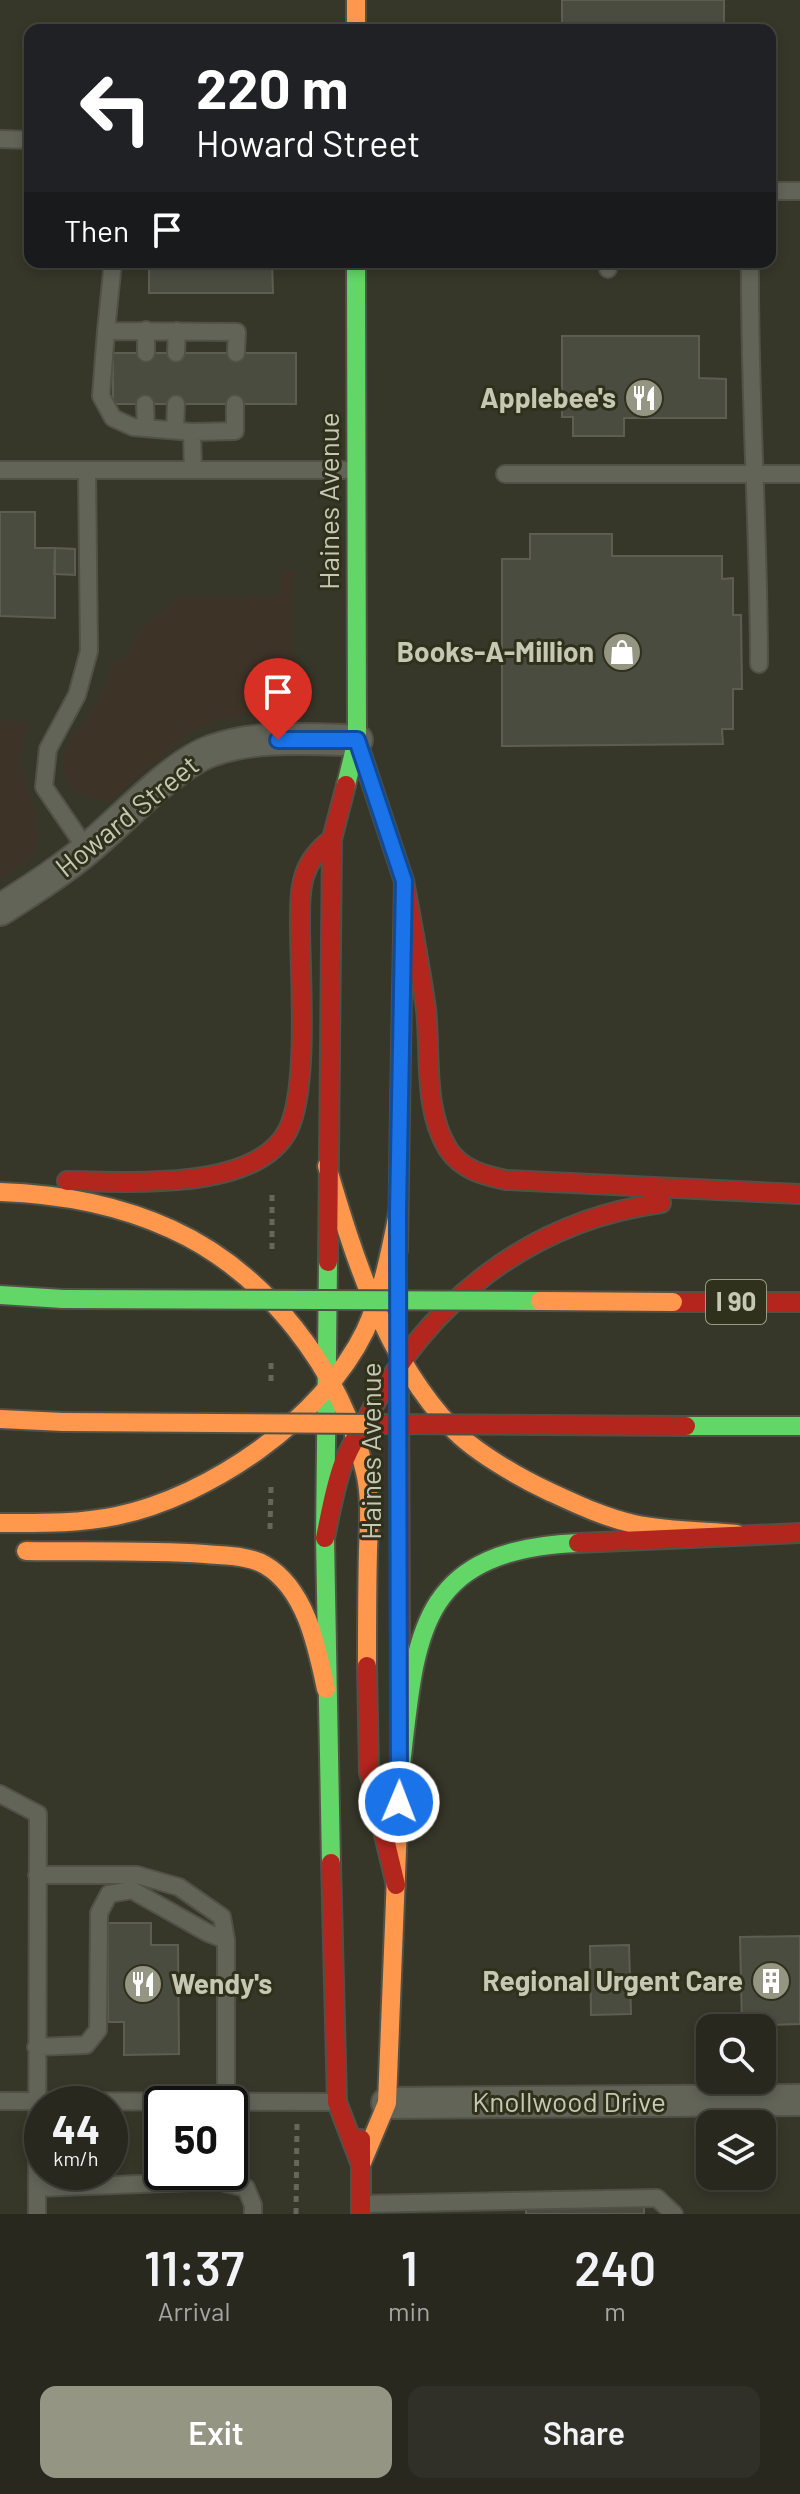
<!DOCTYPE html>
<style>
body{margin:0;font-family:Barlow,sans-serif;background:#303028;color:#f1f3f6;height:100vh;display:flex;flex-direction:column;font-size:30px;white-space:nowrap}
*{box-sizing:border-box;margin:0}
p{font-size:26px;color:#a5a6a4}
.icon{flex:none;width:44px;height:44px;fill:none;stroke:currentColor;stroke-width:2;stroke-linecap:round;stroke-linejoin:round}
.map{position:relative;height:2214px;overflow:hidden}
.details{display:flex;flex-direction:column;background:#28281f;flex:1}
.details>*{flex:none}
.guide{position:absolute;left:24px;top:24px;width:752px;height:244px;border-radius:16px;box-shadow:0 4px 12px #0003,0 0 0 2px #44443d;background:#202124;color:#fff;overflow:hidden}
.tools{position:absolute;left:696px;top:2014px;display:grid;gap:16px}
.tools a{display:grid;place-items:center;width:80px;height:80px;border-radius:16px;background:#28281f;box-shadow:0 4px 12px #0003,0 0 0 2px #44443d;font-size:40px}
.speed{position:absolute;left:24px;top:2086px;display:flex;gap:16px;font-size:40px;font-weight:700;text-align:center}
.speed>*{display:grid;place-content:center;width:104px;height:104px;border-radius:50%;background:#28281f;box-shadow:0 4px 12px #0003,0 0 0 2px #44443d;line-height:1}
.speed small{font-size:20px;font-weight:400}
.speed .limit{border:4px solid #111;border-radius:12px;background:#fff;color:#111}
.pin{position:absolute;display:grid;place-items:center;width:68px;height:68px;color:#fff;margin:-82px -34px;border-radius:50% 50% 50% 0;rotate:-45deg;box-shadow:0 0 8px #0007}
.pin .icon{rotate:45deg}
.me{position:absolute;width:88px;margin:-44px;rotate:1deg;stroke-linejoin:round;filter:drop-shadow(0 0 6px #0008)}
.turn{display:flex;align-items:center;gap:28px;height:168px;padding:0 40px;font-size:36px}
.turn .icon{width:104px;height:104px;stroke-width:2.5}
.turn b{display:block;font-size:56px;line-height:68px}
.then{display:flex;align-items:center;height:76px;padding:0 40px;background:#0003;gap:16px;font-size:30px}
.eta{display:flex;justify-content:space-evenly;align-items:center;height:136px;text-align:center}
.eta b{font-size:48px;font-weight:600;line-height:56px}
.action{display:flex;gap:16px;margin-top:auto;padding:16px 40px}
.action a{flex:1;height:92px;border-radius:16px;background:#949582;color:#fff;font-size:32px;font-weight:600;line-height:92px;text-align:center}
.action a+a{background:#303028;color:#f1f3f6}
.map>svg:first-child{display:block}
</style>
<div class="map">
<svg width="800" height="2214" viewBox="0 0 800 2214">
<rect width="100%" height="100%" fill="#363629"/>
<path fill="#3e3327" d="M282,569H293L292,675L279,693L268,698L269,711L219,719L191,731L109,802C100,799 85,798 78,793C41,762 82,728 99,699C106,687 109,677 110,663C135,657 127,646 139,632C151,619 167,608 180,597L280,596Z
M0,721L31,722C0,777 58,816 31,856C24,865 9,872 0,879Z"/>
<path fill="#4b4c40" stroke="#5d5e51" stroke-width="2" d="M562,0H724V30H562Z
M149,262H272L273,293H149Z
M562,336H699V378L726,379V418H624V436H573V417H562Z
M113,353H296V404H113Z
M0,512H35V548H55V618L0,616Z
M530,534H612V556H722V579L733,578V615H741L742,689H733V729H722L723,744L502,746V559H530Z
M55,548L75,549V575L54,574Z
M108,1923H151V1945H178L179,2054L124,2055V2022H108Z
M800,1936V2024L742,2026L740,1937Z
M629,1945L631,2014L591,2015L590,1946Z
M526,2206H644V2214H526Z"/>
<g fill="none" stroke-linecap="round" stroke-linejoin="round">
<defs>
<path id="lane" d="M0,139L30,140
M770,191H800
M750,262C749,396 759,530 759,664
M608,269V262
M146,330V353
M106,331L113,262
M176,353L177,331
M145,404L146,428
M175,430L176,404
M192,432L235,431V404
M0,470H355
M87,470L89,651L77,695L48,749L44,787L87,850
M193,470L192,432L133,427L113,418L101,396L106,331L237,332L236,353
M505,474H800
M0,1794L38,1814L37,2214
M37,1875H137L179,1887L222,1917L226,1940V2101
M36,2047L86,2045L98,2030L99,1913L109,1894L132,1890L208,1933L226,1940
M0,2101L335,2102
M37,2188L217,2181L246,2188L253,2205V2214
M362,2204L657,2198L674,2214"/>
<path id="street" d="M0,910C31,890 63,870 91,846C122,820 174,764 211,751C256,734 310,740 357,740
M387,2103L800,2100"/>
<path id="fast" d="M346,785L357,740L356,262
M398,1250L400,1107
M328,1262L325,1538L331,1863
M0,1295L63,1299
M686,1426H800
M400,1774C416,1638 414,1550 578,1543"/>
<path id="slow" d="M356,0V30
M357,740L404,881L400,1107
M327,1166C354,1257 385,1358 452,1428C473,1451 520,1478 548,1491C576,1504 603,1517 634,1524C667,1531 703,1531 737,1534
M0,1192C59,1194 116,1204 171,1229C266,1272 342,1370 365,1472C371,1497 369,1524 368,1550C367,1589 367,1627 367,1666
M0,1419L63,1422
M0,1523C39,1523 77,1524 116,1516C211,1496 322,1419 365,1331C382,1294 390,1253 398,1213
M26,1551C86,1552 145,1550 205,1554C224,1556 248,1555 265,1565C306,1589 317,1647 326,1689
M361,2165L387,2103L400,1774V1642"/>
<path id="jam" d="M404,881C412,924 420,966 426,1009C431,1054 423,1109 448,1149C462,1170 483,1175 506,1180L800,1194
M67,1181C126,1181 256,1193 288,1130C309,1088 300,975 300,925C300,887 300,863 332,839
M328,1262L332,839L346,785
M673,1302H800
M399,1388L400,1642
M325,1538C330,1514 334,1490 342,1467C348,1449 358,1434 367,1418C428,1302 529,1221 661,1203
M578,1543L800,1533
M367,1666L369,1772L396,1885
M331,1863L337,2102L361,2165
M361,2139V2214"/>
</defs>
<use href="#lane" stroke="#515147" stroke-width="20"/>
<use href="#street" stroke="#515147" stroke-width="34"/>
<use href="#fast" stroke="#515147" stroke-width="22"/>
<use href="#slow" stroke="#515147" stroke-width="22"/>
<use href="#jam" stroke="#515147" stroke-width="22"/>
<path stroke="#67665b" stroke-width="5" stroke-dasharray="6 6" stroke-linecap="butt" d="M272,1249V1195
M271,1363V1385
M270,1529L271,1487
M296,2214L297,2123"/>
<use href="#lane" stroke="#636458" stroke-width="16"/>
<use href="#street" stroke="#636458" stroke-width="30"/>
<use href="#fast" stroke="#63d668" stroke-width="18"/>
<use href="#slow" stroke="#ff974d" stroke-width="18"/>
<use href="#jam" stroke="#b3261e" stroke-width="18"/>
<defs>
<path id="fast-bridge" d="M63,1299L540,1301"/>
<path id="slow-bridge" d="M540,1301L673,1302
M63,1422L377,1424"/>
<path id="jam-bridge" d="M377,1424L686,1426"/>
</defs>
<use href="#fast-bridge" stroke="#515146" stroke-width="22" stroke-linecap="butt"/>
<use href="#slow-bridge" stroke="#515146" stroke-width="22" stroke-linecap="butt"/>
<use href="#jam-bridge" stroke="#515146" stroke-width="22" stroke-linecap="butt"/>
<use href="#fast-bridge" stroke="#63d668" stroke-width="18"/>
<use href="#slow-bridge" stroke="#ff974d" stroke-width="18"/>
<use href="#jam-bridge" stroke="#b3261e" stroke-width="18"/>
</g>
<g fill="none" stroke-linecap="round" stroke-linejoin="round">
<defs>
<path id="route" d="M278,740H357L404,881L398,1213L399,1802"/>
</defs>
<use href="#route" stroke="#114b97" stroke-width="20"/>
<use href="#route" stroke="#1a73e8" stroke-width="14"/>
</g>
<defs>
<symbol id="restaurant-disc" viewBox="-11 -11 22 22"><circle r="9.5" fill="#949582" stroke="#30311c"/><path d="M-5-6h1v4h1v-4h1v4h1v-4h1v5L-1.5 .5V6h-2V.5L-5-1ZM5-6V6H3V1.5H1.5Q1.5-4 5-6Z" fill="#fff"/></symbol>
<symbol id="shop-disc" viewBox="-11 -11 22 22"><circle r="9.5" fill="#949582" stroke="#30311c"/><path d="M-5-2.5h2.3a2.7 3.5 0 0 1 5.4 0H5L5.5 6h-11ZM-1.5-2.5h3a1.5 2.3 0 0 0-3 0Z" fill="#fff"/></symbol>
<symbol id="building-disc" viewBox="-11 -11 22 22"><circle r="9.5" fill="#949582" stroke="#30311c"/><path d="M-4-6H4V6H1V3H-1V6H-4ZM-2.5-4.3h1.7v1.8h-1.7ZM.8-4.3h1.7v1.8H.8ZM-2.5-1h1.7V.8h-1.7ZM.8-1h1.7V.8H.8Z" fill="#fff"/></symbol>
</defs>
<g fill-rule="evenodd">
<use href="#restaurant-disc" x="622" y="376" width="44" height="44"/>
<use href="#shop-disc" x="600" y="630" width="44" height="44"/>
<use href="#building-disc" x="749" y="1959" width="44" height="44"/>
<use href="#restaurant-disc" x="121" y="1962" width="44" height="44"/>
</g>
<g text-anchor="middle" stroke-width="6" stroke-linejoin="round" paint-order="stroke">
<rect fill="#30311c" stroke="#999b85" stroke-width="2" x="706" y="1280" width="60" height="44" rx="6"/>
<g font-size="26" font-weight="bold" fill="#c6c8b2">
<text x="736" y="1311">I 90</text>
</g>
<g font-size="28" font-weight="bold" fill="#c6c8b2" stroke="#30311c" text-anchor="end">
<text x="616" y="408">Applebee's</text>
<text x="594" y="662">Books-A-Million</text>
<text x="743" y="1991">Regional Urgent Care</text>
<text x="171" y="1994" text-anchor="start">Wendy's</text>
</g>
<g font-size="28" fill="#c6c8b2" stroke="#30311c">
<text transform="translate(329 501) rotate(-90)" y="10">Haines Avenue</text>
<text transform="translate(127 816) rotate(-39)" y="10">Howard Street</text>
<text transform="translate(371 1451) rotate(-90)" y="10">Haines Avenue</text>
<text x="569" y="2112">Knollwood Drive</text>
</g>
</g>
</svg>
<div class="tools">
<a><svg class="icon" aria-label="search" viewBox="0 0 24 24"><circle cx="10" cy="10" r="6"/><path d="M15 15l6 6"/></svg></a>
<a><svg class="icon" aria-label="layers" viewBox="0 0 24 24"><path d="M12 4l9 5-9 5-9-5zM3 14l9 5 9-5"/></svg></a>
</div>
<div class="speed"><div>44<small>km/h</small></div><div class="limit">50</div></div>
<div class="pin" style="left:278px;top:740px;background:#d93025"><svg class="icon" aria-label="arrive" viewBox="0 0 24 24"><path d="M6 21V4h12l-3 4 3 4H6"/></svg></div>
<svg class="me" style="left:399px;top:1802px" viewBox="-20 -20 40 40"><circle r="17" fill="#1a73e8" stroke="#fff" stroke-width="3"/><path d="M0-11L8 9 0 5-8 9z" fill="#fff"/></svg>
<div class="guide">
<div class="turn"><svg class="icon" aria-label="left" viewBox="0 0 24 24"><path d="M17 20v-9H6M10 6l-5 5 5 5"/></svg><div><b>220 m</b>Howard Street</div></div>
<div class="then">Then<svg class="icon" aria-label="arrive" viewBox="0 0 24 24"><path d="M6 21V4h12l-3 4 3 4H6"/></svg></div>
</div>
</div>
<section class="details">
<div class="eta">
<div><b>11:37</b><p>Arrival</p></div>
<div><b>1</b><p>min</p></div>
<div><b>240</b><p>m</p></div>
</div>
<div class="action"><a>Exit</a><a>Share</a></div>
</section>
